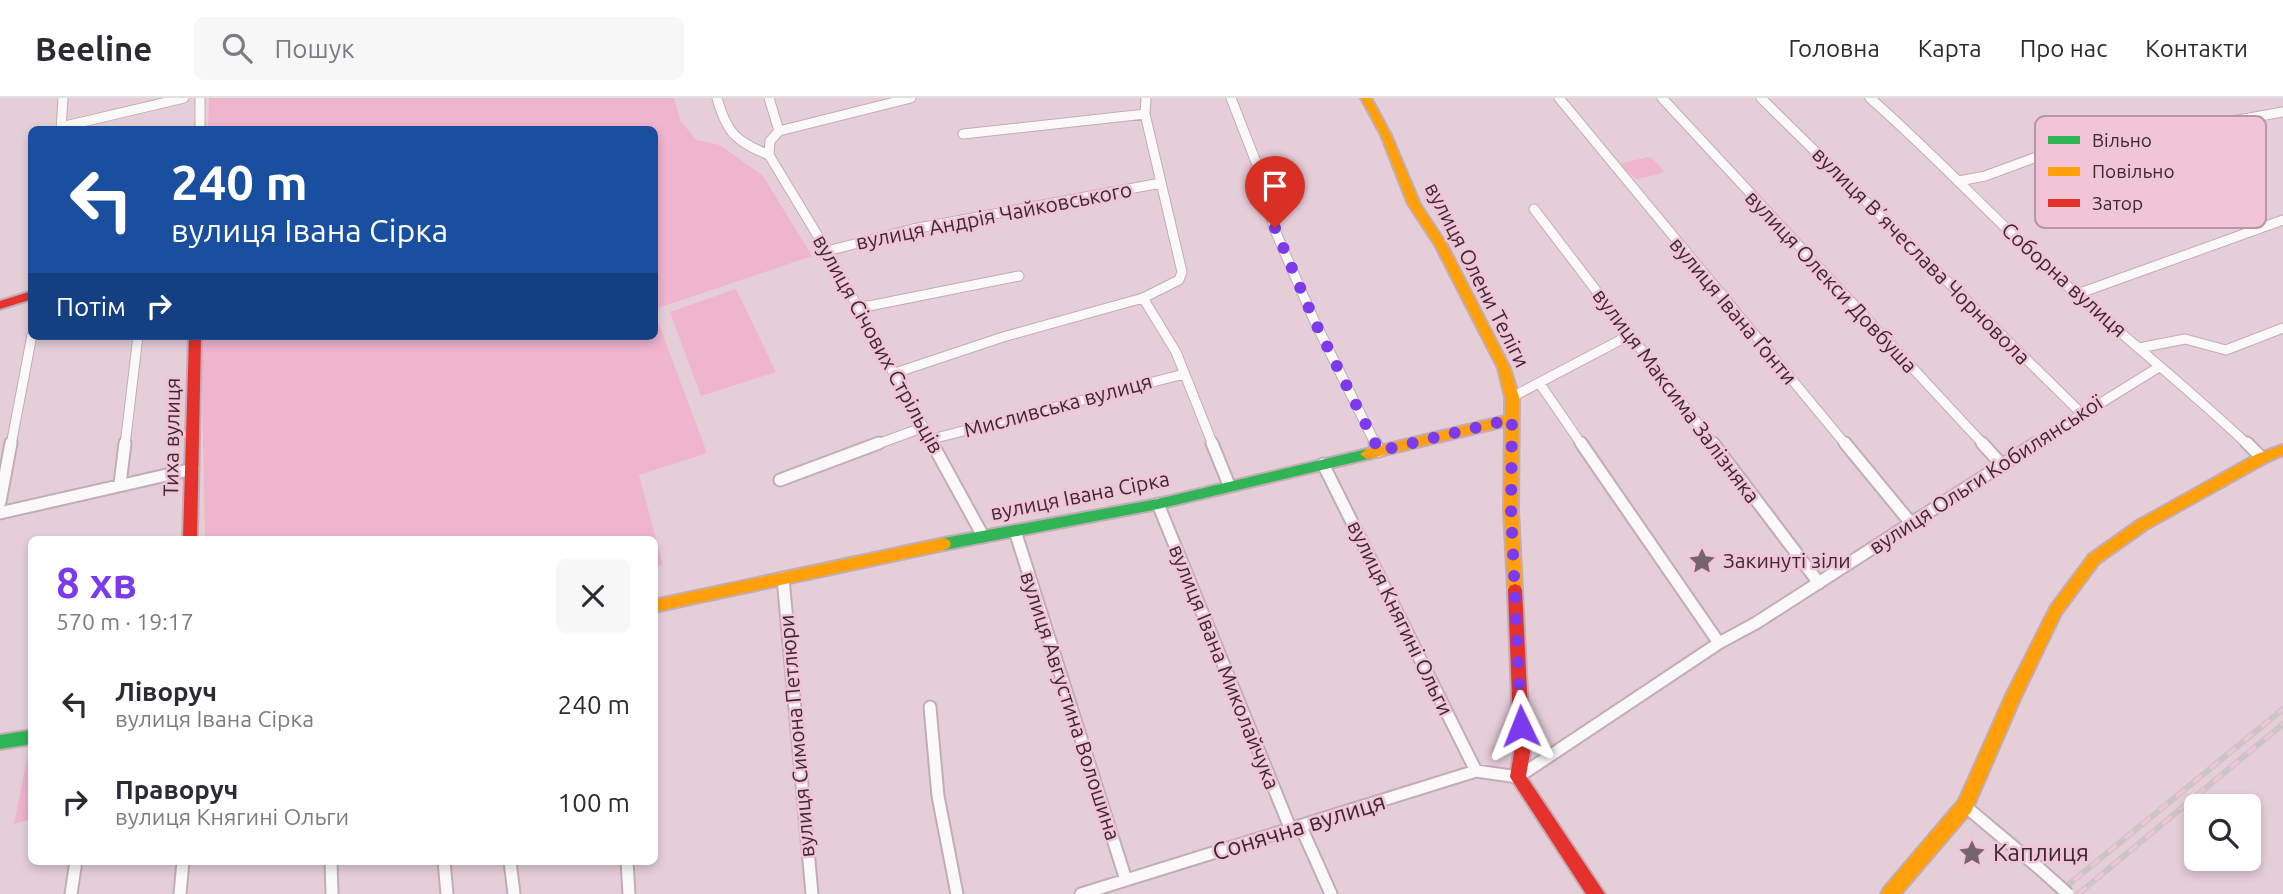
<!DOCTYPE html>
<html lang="uk">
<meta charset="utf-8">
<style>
body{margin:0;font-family:Ubuntu,sans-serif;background:#f7f7f7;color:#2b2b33;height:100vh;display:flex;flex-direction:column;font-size:26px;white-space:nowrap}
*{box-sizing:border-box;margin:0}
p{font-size:23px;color:#7c7c81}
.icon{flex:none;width:38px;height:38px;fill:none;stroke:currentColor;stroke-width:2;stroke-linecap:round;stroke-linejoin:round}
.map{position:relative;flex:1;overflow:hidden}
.panel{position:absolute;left:28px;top:438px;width:630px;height:329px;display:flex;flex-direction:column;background:#fff;border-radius:10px;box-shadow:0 4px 10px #0003}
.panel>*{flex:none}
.top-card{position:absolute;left:28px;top:28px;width:630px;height:214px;border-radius:10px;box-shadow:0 4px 10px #0003;background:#1a4fa0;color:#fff;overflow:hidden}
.fabs{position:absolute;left:2184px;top:696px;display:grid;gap:14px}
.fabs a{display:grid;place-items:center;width:77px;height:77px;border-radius:10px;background:#fff;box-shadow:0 4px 10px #0003;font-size:35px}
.pin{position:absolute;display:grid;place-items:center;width:60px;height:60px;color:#fff;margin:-72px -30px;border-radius:50% 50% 50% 0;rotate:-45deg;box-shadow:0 0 7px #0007}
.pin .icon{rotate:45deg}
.me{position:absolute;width:77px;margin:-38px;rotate:358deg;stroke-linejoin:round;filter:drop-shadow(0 0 5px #0008)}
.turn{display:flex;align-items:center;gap:24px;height:147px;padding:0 28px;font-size:32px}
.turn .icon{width:91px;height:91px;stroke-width:2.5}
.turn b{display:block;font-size:49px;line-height:60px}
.then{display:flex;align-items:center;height:66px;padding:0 28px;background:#0003;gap:14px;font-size:26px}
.round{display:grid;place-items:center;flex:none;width:74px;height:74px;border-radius:10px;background:#f7f7f7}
.overview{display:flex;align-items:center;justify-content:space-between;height:119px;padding:0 28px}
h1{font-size:42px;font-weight:600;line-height:52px;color:#7c3aed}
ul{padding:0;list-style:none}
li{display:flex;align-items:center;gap:21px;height:98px;padding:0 28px}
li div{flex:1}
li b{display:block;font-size:26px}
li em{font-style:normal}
header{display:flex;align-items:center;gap:42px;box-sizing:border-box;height:98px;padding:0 35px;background:#fff;border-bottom:2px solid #e1e1e2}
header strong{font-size:33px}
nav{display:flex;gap:38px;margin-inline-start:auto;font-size:24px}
.search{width:490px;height:63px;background:#f7f7f7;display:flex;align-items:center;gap:18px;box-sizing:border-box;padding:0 24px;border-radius:10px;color:#7c7c81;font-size:26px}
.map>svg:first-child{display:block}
</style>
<header>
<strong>Beeline</strong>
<div class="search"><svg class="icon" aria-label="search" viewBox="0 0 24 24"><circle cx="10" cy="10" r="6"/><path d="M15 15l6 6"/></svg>Пошук</div>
<nav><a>Головна</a><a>Карта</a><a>Про нас</a><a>Контакти</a></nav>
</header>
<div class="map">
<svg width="2283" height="796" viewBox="0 0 2283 796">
<rect width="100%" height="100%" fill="#e6ced8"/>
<path fill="#efb4ce" d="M209,0H674L680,22L696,42L720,47L763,78L812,158L655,211L654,32L208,31Z
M1648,59L1652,60L1664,73L1660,76L1636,81L1619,66Z
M736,191L776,274L701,298L670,214Z
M655,216L707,355L639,377L663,467L655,469L654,441H512L511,439L502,441H205L201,238H654Z
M31,655V721L14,726L28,656Z"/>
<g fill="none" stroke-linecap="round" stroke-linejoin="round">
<defs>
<path id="street-far1" d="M200,0V32
M717,0C727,36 736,43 769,57
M769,0L779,33
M1231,0L1261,77L1274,130L1314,222L1376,347
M1559,0L1846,347
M1662,0L1984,347
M1761,0L2081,315
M1870,0C1933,55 1990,117 2052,174C2116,233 2185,287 2248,347
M61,29L184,0
M61,32L63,0
M963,36L1145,16
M769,57L827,153L933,347
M769,57L770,43L779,33L911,0
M1959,83L1985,78L2042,57L2283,14
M1534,111L1714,347
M827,153L913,131L1161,85
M2080,195L2283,122
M1143,200L1176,254L1213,347
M856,207L869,208L1019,178
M2139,250L2185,241L2226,252L2283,230
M895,275L1003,239L1143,200L1179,182L1182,174L1145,16L1146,0
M1540,286L1582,347
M1512,299L1628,238
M932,341L1184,276
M11,347L32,237
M125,347L138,238
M875,347L924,329
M2033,347L2159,269"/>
<path id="street" d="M932,345L983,438
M1212,345L1229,387
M1375,345L1379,353
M1581,345L1719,545
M1713,345L1819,485
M1845,345L1910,424
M1982,345L2001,366
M2247,345L2262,360
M1323,366L1476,673
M780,382L879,345
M120,386L125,345
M0,404L11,345
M1158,406L1291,732
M0,415L193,371
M1015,433L1126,782
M783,480L812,796
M930,609L938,698L957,796
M1965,708L2039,770
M1301,729L1331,796
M331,763L332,796
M444,763L447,796
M510,763L514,796
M627,763L629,796
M71,796L76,763
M180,796L183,763
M1081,796L1476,673L1518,679L1719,545L1756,525L2036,345"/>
<path id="fast" d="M1367,351L1372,352L1374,356L1372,360L1158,411L944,452L939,450L937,446L939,442L944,440L1158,401Z
M32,632V646L0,651V637Z"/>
<path id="slow" d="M1361,0H1371L1391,37L1420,106L1447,147L1510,270L1519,299L1518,412L1522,492L1520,496L1515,498L1510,496L1508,492L1504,412L1505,328L1367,361L1360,356L1367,351L1505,318V299L1498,270L1435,147L1408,106L1381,37Z
M2283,347V357L2267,364L2147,431L2099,465L2061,516L2021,599L1971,714L1901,796H1881L1884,790L1959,702L2006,597L2051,508L2089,457L2137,423L2257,356Z
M944,440L949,442L951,446L949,450L944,452L654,514V502Z"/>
<path id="jam" d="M32,193V201L0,211V203Z
M189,238H201L197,441H183Z
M1515,486L1520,488L1522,492L1530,655L1526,678L1605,796H1586L1510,679L1514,655L1508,492L1510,488Z"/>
</defs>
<use href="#street-far1" stroke="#c0adb5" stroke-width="11"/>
<use href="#street" stroke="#c0adb5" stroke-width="15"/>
<use href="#fast" stroke="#c0adb5" stroke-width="4"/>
<use href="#slow" stroke="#c0adb5" stroke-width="4"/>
<use href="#jam" stroke="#c0adb5" stroke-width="4"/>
<use href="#street-far1" stroke="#fbf8f9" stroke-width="9"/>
<use href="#street" stroke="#fbf8f9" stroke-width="11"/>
<use href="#fast" fill="#30b455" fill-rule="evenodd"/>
<use href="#slow" fill="#ff9f0a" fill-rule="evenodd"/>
<use href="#jam" fill="#e5322d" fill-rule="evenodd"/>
<defs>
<path id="rail" d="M2057,796L2283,611
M2078,796L2283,626"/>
</defs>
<use href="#rail" stroke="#cbc5c7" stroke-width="6"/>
<use href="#rail" stroke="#f1c4d6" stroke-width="3.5" stroke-dasharray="11" stroke-linecap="butt"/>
<defs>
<path id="street-bridge" d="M2039,770L2068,796"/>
</defs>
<use href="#street-bridge" stroke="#c0adb5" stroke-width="15" stroke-linecap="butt"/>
<use href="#street-bridge" stroke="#fbf8f9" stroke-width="11"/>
</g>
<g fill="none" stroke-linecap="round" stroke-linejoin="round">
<path stroke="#7c3aed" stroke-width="12" stroke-dasharray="0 21.6" d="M1275,130L1314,222L1379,353L1512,321L1511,412L1521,628"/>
</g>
<defs>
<symbol id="sight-bare" viewBox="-9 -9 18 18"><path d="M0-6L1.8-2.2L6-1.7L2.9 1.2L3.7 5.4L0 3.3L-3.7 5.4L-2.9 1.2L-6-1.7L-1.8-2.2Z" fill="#77636b" stroke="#f1c4d6" stroke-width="2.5" paint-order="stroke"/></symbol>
</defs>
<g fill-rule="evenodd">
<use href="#sight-bare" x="1683" y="444" width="38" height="38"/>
<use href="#sight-bare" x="1953" y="736" width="38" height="38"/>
</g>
<g text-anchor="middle" stroke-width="5" stroke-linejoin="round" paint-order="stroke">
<g font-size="21" fill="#3b2a31" stroke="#f1c4d6">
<text transform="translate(994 118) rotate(-11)" y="7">вулиця Андрія Чайковського</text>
<text transform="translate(1921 158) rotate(45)" y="7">вулиця Вʼячеслава Чорновола</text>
<text transform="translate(1477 177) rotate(63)" y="7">вулиця Олени Теліги</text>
<text transform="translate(2064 182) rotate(42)" y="7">Соборна вулиця</text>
<text transform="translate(1831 184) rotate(47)" y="7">вулиця Олекси Довбуша</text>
<text transform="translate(1733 213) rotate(50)" y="7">вулиця Івана Ґонти</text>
<text transform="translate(878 246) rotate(61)" y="7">вулиця Січових Стрільців</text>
<text transform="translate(1676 298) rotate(53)" y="7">вулиця Максима Залізняка</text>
<text transform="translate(1058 308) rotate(-15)" y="7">Мисливська вулиця</text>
<text transform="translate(172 339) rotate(-89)" y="7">Тиха вулиця</text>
<text transform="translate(1986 377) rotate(-33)" y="7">вулиця Ольги Кобилянської</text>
<text transform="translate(1080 398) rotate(-11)" y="7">вулиця Івана Сірка</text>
<text transform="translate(1400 520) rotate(64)" y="7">вулиця Княгині Ольги</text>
<text transform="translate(1224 569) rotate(68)" y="7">вулиця Івана Миколайчука</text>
<text transform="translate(1070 608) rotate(72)" y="7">вулиця Августина Волошина</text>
<text transform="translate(797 638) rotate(-95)" y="7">вулиця Симона Петлюри</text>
</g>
<g font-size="21" fill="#3b2a31" stroke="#f1c4d6" text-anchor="start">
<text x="1723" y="470">Закинуті зіли</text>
</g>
<g font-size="24" fill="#3b2a31" stroke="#f1c4d6">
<text transform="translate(1299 729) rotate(-17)" y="8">Сонячна вулиця</text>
</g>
<g font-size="24" fill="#3b2a31" stroke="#f1c4d6" text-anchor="start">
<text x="1993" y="763">Каплиця</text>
</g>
</g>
<rect x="2035" y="18" width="231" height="112" rx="10" fill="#f1c4d6" stroke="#ba96a4" stroke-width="2"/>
<rect x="2048" y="38" width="32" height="8" fill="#30b455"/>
<rect x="2048" y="69" width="32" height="9" fill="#ff9f0a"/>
<rect x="2048" y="101" width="32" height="8" fill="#e5322d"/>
<g font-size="19" fill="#3b2a31">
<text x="2092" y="49">Вільно</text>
<text x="2092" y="80">Повільно</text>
<text x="2092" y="112">Затор</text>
</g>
</svg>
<div class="fabs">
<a><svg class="icon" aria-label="search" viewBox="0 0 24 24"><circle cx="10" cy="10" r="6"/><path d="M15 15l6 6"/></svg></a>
</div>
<div class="pin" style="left:1275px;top:130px;background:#d93025"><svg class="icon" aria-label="arrive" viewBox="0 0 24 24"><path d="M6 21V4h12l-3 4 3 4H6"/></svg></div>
<svg class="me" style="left:1521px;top:628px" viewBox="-20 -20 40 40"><path d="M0-17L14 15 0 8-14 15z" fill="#7c3aed" stroke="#fff" stroke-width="4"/></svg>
<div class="top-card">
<div class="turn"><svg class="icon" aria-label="left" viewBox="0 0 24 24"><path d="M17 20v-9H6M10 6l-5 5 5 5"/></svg><div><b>240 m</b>вулиця Івана Сірка</div></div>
<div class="then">Потім<svg class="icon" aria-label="right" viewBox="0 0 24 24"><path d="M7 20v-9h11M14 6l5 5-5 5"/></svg></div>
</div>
<section class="panel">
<div class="overview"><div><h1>8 хв</h1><p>570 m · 19:17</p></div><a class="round"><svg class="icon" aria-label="close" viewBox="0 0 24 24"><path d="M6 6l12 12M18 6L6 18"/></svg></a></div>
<ul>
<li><svg class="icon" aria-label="left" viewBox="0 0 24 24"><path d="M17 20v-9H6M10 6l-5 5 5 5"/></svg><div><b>Ліворуч</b><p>вулиця Івана Сірка</p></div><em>240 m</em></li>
<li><svg class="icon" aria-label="right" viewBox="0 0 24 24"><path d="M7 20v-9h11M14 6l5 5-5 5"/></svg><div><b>Праворуч</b><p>вулиця Княгині Ольги</p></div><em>100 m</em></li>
</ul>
</section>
</div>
